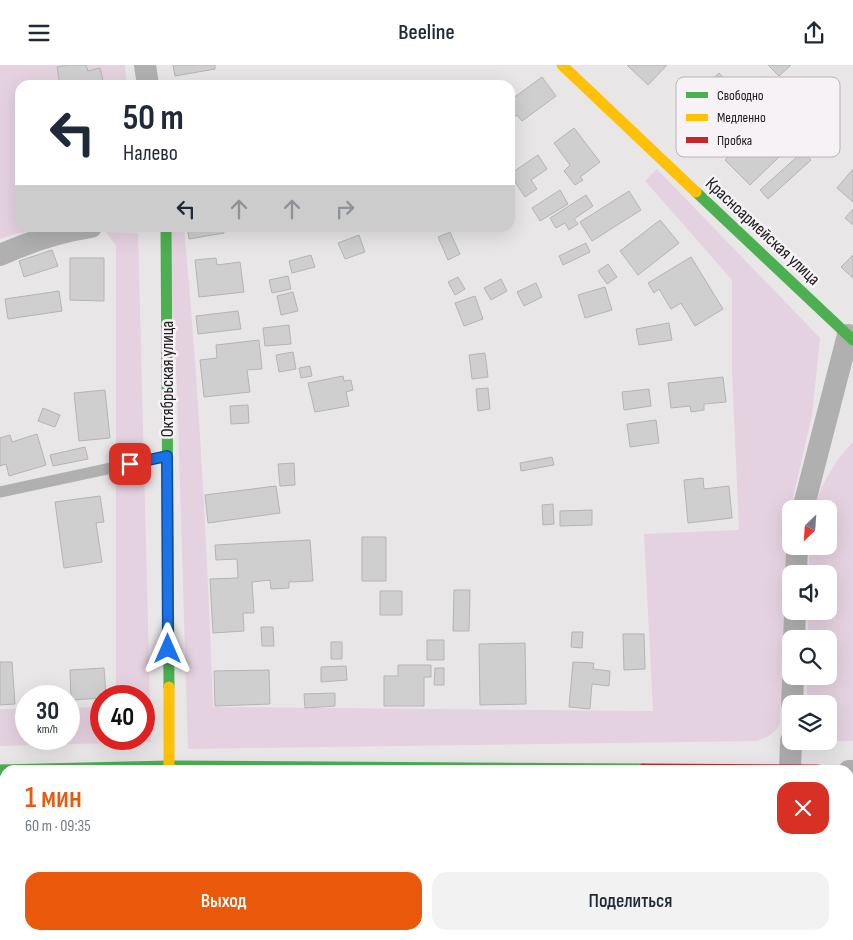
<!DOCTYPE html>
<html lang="ru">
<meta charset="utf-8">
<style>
body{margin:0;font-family:"Sofia Sans Condensed",sans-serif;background:#f2f2f3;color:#1f2937;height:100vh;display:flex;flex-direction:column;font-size:19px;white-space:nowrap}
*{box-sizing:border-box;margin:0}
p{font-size:16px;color:#747a83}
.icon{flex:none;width:28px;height:28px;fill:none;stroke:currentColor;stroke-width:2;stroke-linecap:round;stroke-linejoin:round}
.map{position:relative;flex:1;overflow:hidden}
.side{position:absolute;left:0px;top:700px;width:854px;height:175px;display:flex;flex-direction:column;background:#fff;border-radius:15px 15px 0 0;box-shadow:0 5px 20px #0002}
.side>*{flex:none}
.guide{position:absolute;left:15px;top:15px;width:500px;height:152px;border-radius:15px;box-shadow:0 5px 20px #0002;background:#fff;color:#1f2937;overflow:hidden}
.needle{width:32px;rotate:205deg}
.controls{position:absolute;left:782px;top:435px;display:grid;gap:10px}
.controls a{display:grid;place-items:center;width:55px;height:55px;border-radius:10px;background:#fff;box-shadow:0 5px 20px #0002;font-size:25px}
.speed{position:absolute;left:15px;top:620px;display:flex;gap:10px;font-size:25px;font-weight:700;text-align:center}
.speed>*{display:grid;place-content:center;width:65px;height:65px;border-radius:50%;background:#fff;box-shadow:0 5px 20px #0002;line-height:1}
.speed small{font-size:12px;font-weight:400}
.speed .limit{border:8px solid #d22;background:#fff;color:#111}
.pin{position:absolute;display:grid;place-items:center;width:42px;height:42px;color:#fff;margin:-21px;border-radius:10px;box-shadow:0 2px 8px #0006}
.me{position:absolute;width:55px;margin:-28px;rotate:0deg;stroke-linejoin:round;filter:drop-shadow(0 0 4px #0008)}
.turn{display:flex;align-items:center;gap:18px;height:105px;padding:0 25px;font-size:22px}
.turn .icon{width:65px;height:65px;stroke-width:2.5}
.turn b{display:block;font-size:35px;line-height:42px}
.lanes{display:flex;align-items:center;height:48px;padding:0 25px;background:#0003;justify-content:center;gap:25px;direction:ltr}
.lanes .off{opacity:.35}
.round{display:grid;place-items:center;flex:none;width:52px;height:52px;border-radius:15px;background:#f2f2f3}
.headline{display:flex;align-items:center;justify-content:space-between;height:85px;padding:0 25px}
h1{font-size:30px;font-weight:600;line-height:38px;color:#ea580c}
.button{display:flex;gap:10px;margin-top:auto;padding:10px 25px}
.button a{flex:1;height:58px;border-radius:15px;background:#ea580c;color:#fff;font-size:20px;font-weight:600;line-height:58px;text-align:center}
.button a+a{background:#f2f2f3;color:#1f2937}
header{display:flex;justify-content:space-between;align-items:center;height:65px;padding:0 25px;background:#fff;font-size:22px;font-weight:600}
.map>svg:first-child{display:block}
</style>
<header><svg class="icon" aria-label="menu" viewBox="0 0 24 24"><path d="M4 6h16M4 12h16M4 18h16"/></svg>Beeline<svg class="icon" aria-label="share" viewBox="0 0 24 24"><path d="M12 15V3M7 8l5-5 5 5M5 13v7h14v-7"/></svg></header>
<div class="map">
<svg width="853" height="875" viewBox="0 0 853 875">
<rect width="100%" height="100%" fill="#e9e6e8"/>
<path fill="#e5d2e0" d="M0,0H125L127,20H20V162L53,163L14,169L0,174Z
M657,104L820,273L812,350L786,463L780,657C775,669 768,672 757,676L188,684L177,323L168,163H184C199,322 207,482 213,642L653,646L644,469L739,465L732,305V215L645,116Z
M106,167L138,168L151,677L0,681V644H26V674H69V643L101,642V674H144V631H116V181Z
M853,377V676H829V639H807V611H829V574H808V546H829V509H809V481H829V444H814V441C823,417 835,395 853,377Z
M849,713L853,714V875H833V870H849Z
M87,870H156V875H87Z
M186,870H565V875H186Z"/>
<path fill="#d0cfd0" stroke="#b6b3b5" d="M68,0H86L88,6L100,3L104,20H60L57,2Z
M173,0H215V4L175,11Z
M627,0H667L648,20Z
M768,0H791L779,11Z
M719,8L741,31L699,72L677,49Z
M542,12L556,31L522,56L517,50L510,55V32L512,34Z
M764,12L772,21L756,36L747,26Z
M574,63L600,97L580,112L583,115L575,120L564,106L570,100L554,78Z
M745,75L756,87L766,77L779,92L750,120L725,95Z
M805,88L811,95L768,134L760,125L798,91L800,93Z
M538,90L547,104L531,115L537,124L525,132L510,109Z
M853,104V137L837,123Z
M560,125L568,139L540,156L532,143Z
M629,126L641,145L592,176L580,157Z
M586,130L593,141L574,154L578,159L569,165L565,158L556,163L550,153Z
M853,144V160L845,153Z
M660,155L679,178L638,210L620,186Z
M187,162H223L224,168L189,174Z
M450,167L460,189L448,195L438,172Z
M359,170L365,187L345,194L338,178Z
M586,178L590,187L563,200L559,191Z
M52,185L58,201L24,212L19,196Z
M311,190L315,202L292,208L289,196Z
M853,190V213L841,202Z
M691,192L723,244L695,261L681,238L671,244L659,224L654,228L648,218Z
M70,193H104V236L70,235Z
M216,193L217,200L240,197L244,227L199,232L195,195Z
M608,199L617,212L607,219L598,206Z
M288,211L291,224L272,228L269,215Z
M458,212L465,224L455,230L448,217Z
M501,214L507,226L491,235L484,223Z
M536,218L542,232L524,241L517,227Z
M605,222L612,245L585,253L578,230Z
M59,226L62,246L8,254L5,234Z
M293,227L298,246L281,250L277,231Z
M475,231L483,254L464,261L455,238Z
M238,246L241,264L198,269L196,251Z
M669,258L672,275L639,280L636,264Z
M289,260L291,279L265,281L263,263Z
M259,275L262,304L247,305L250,327L204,332L200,295L217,293L216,280Z
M293,287L296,304L279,307L276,290Z
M485,288L488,312L472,314L469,290Z
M310,301L312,311L301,313L299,303Z
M343,311L344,316L351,315L353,325L346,327L349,341L315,347L308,318Z
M723,312L726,337L704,339V345L691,347L690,341L671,343L668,318Z
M488,323L490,344L478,346L476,324Z
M649,324L651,341L624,345L622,327Z
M105,325L110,373L79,376L74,328Z
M248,340L249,358L231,359L230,341Z
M43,343L60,350L55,362L38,356Z
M656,355L659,378L630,382L627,359Z
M37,369L46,400L9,411L6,399L0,401V373L10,370L12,377Z
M85,382L88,394L53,401L50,390Z
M552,392L554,400L521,406L520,398Z
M294,398L295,420L280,421L278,399Z
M703,413L704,424L729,421L732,453L688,458L684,415Z
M276,421L280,448L208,458L205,430Z
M100,431L104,457L96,458L102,497L64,503L55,437Z
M553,439L554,459L543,460L542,440Z
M592,445V460L560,461V446Z
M362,472H386V516H362Z
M310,475L313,516L289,517V523L271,524L270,515L252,517L254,548H243L244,566L213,568L210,514L238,513L237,494L216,495L215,480Z
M454,525H470L469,566H453Z
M380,526H402V550H380Z
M261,562H273L274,581H262Z
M572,567H583L582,583L571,582Z
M623,569H644L645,604L624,605Z
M427,575H444V595H427Z
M331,577H342V594H331Z
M525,578L526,639L480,640L479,579Z
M0,597H12L15,639L0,640Z
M573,597L594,598L593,604L610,606L609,621L592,619L590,644L569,642Z
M398,600H431V612H424V641H384V611H398Z
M346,601L347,615L321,617V602Z
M104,603L106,631H101V633L71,635L70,605Z
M435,603H444V620H434Z
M269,605L270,639L215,641L214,606Z
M335,628V641L305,643L304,629Z
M5,813V854H0V814Z
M705,870H733V875H705Z"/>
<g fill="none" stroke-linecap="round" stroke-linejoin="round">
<path stroke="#b0b0b0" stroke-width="11" d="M0,427L167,391"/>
<path stroke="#b0b0b0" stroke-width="22" d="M145,0L148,20
M0,190C29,177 59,167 91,162
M803,444L848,270
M796,509L797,481
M794,574L795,546
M792,639L793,611
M790,705L791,676
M849,706H853
M170,870V875
M794,870V875"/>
<path stroke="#4caf50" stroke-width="11" d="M696,127L853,275
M166,162L169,622
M0,705L169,701L643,704"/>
<path stroke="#ffc107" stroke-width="11" d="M562,0L696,127
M169,622V705"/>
<path stroke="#c62828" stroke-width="11" d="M643,704L818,705"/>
</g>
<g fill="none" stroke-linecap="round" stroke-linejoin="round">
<defs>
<path id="route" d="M130,399L167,391L168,584"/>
</defs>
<use href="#route" stroke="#114b97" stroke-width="12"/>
<use href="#route" stroke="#1a73e8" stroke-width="9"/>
</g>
<g text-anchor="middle" stroke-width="5" stroke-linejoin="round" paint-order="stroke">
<g font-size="18" fill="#212021" stroke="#f7f2f6">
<text transform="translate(763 166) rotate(43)" y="6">Красноармейская улица</text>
<text transform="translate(167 314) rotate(-90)" y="6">Октябрьская улица</text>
</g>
</g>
<rect x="676" y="12" width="164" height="80" rx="8" fill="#f7f2f6" stroke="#b7b3b6" stroke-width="1"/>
<rect x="686" y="27" width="22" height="6" fill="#4caf50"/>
<rect x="686" y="49" width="22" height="7" fill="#ffc107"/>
<rect x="686" y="72" width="22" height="6" fill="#c62828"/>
<g font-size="14" fill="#212021">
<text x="717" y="35">Свободно</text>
<text x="717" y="57">Медленно</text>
<text x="717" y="80">Пробка</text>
</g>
</svg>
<div class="controls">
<a><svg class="needle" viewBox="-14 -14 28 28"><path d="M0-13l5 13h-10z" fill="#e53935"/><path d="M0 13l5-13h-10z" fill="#747a83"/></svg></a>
<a><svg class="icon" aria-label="sound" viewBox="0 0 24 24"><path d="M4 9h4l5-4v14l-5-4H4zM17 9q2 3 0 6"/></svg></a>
<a><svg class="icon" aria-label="search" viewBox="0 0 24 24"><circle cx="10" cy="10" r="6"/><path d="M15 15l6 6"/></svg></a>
<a><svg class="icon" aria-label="layers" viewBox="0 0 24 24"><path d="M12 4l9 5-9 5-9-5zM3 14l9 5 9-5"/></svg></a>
</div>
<div class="speed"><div>30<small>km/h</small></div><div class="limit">40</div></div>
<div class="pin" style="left:130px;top:399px;background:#d93025"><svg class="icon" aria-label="arrive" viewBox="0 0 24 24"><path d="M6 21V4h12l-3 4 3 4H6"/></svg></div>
<svg class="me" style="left:168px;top:584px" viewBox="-20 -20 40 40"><path d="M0-17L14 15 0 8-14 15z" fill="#1a73e8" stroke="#fff" stroke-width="4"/></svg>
<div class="guide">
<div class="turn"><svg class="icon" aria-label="left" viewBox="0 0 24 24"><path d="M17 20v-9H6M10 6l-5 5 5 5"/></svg><div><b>50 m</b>Налево</div></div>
<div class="lanes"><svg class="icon" aria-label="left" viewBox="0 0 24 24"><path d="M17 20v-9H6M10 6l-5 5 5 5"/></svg><svg class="icon off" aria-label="ahead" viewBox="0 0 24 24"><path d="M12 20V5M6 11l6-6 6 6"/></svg><svg class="icon off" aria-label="ahead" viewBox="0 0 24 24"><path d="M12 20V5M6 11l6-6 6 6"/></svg><svg class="icon off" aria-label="right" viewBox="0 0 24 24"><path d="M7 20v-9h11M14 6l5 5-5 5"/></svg></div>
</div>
<section class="side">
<div class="headline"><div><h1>1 мин</h1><p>60 m · 09:35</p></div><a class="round" style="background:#d93025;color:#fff"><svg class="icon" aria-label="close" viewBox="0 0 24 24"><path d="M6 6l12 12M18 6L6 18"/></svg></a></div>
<div class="button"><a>Выход</a><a>Поделиться</a></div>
</section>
</div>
